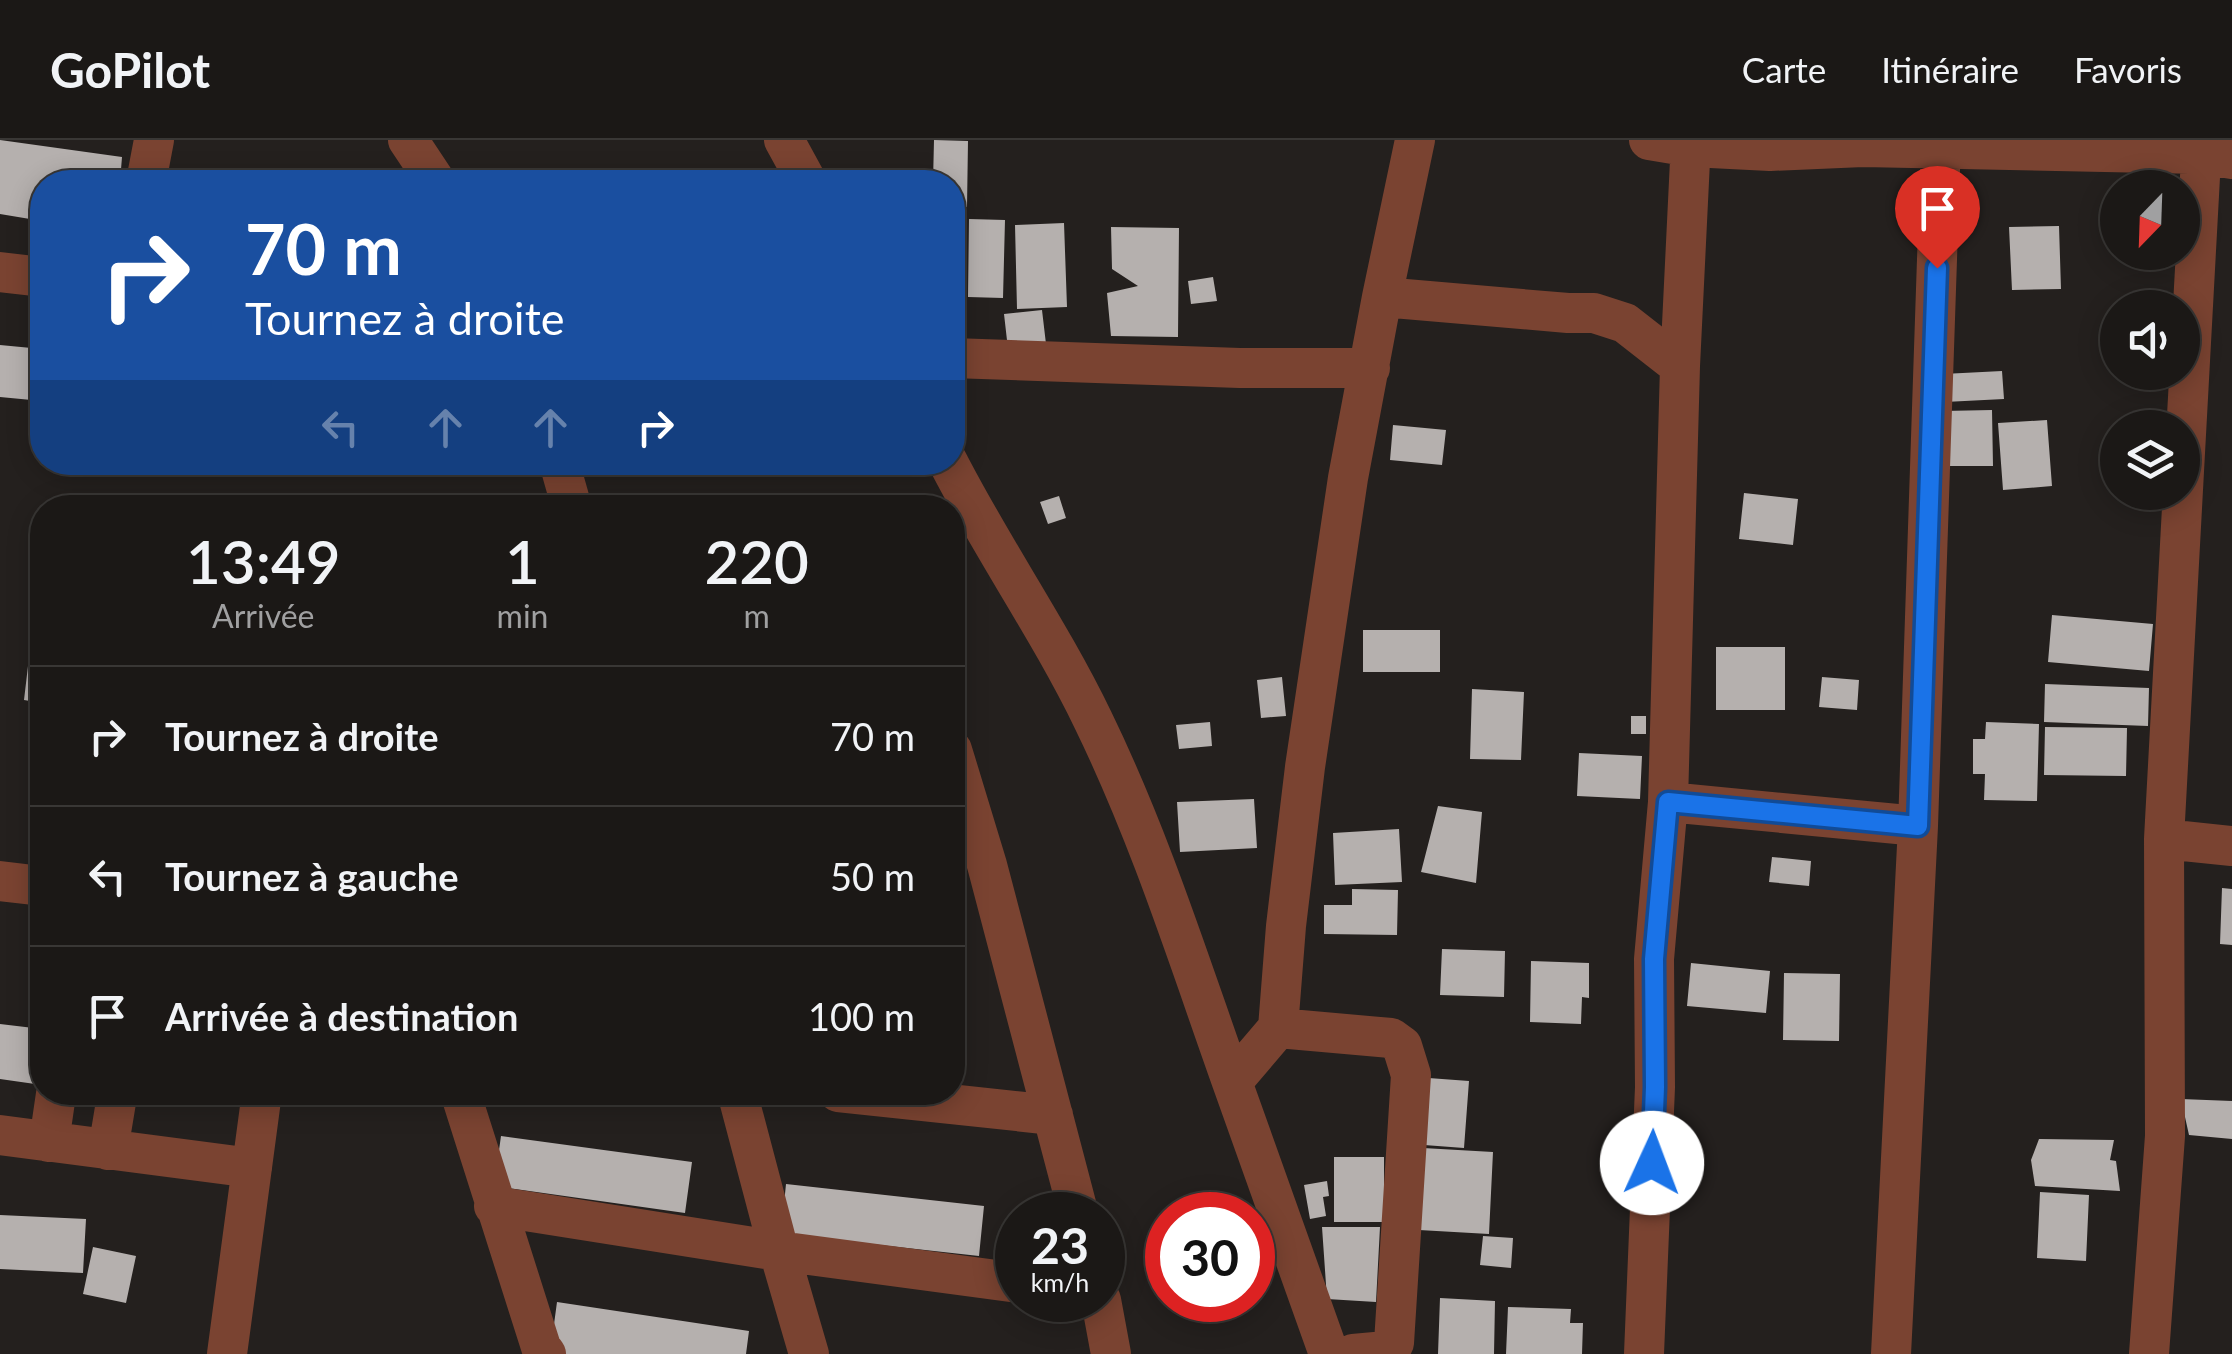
<!DOCTYPE html>
<html lang="fr">
<meta charset="utf-8">
<style>
body{margin:0;font-family:Lato,sans-serif;background:#24211f;color:#f1f3f6;height:100vh;display:flex;flex-direction:column;font-size:38px;white-space:nowrap}
*{box-sizing:border-box;margin:0}
p{font-size:32px;color:#a0a0a1}
.icon{flex:none;width:55px;height:55px;fill:none;stroke:currentColor;stroke-width:2;stroke-linecap:round;stroke-linejoin:round}
.map{position:relative;flex:1;overflow:hidden}
.panel{position:absolute;left:30px;top:355px;width:935px;height:610px;display:flex;flex-direction:column;background:#1b1816;border-radius:40px;box-shadow:0 5px 25px #0003,0 0 0 2px #393735}
.panel>*{flex:none}
.top-card{position:absolute;left:30px;top:30px;width:935px;height:305px;border-radius:40px;box-shadow:0 5px 25px #0003,0 0 0 2px #393735;background:#1a4fa0;color:#fff;overflow:hidden}
.needle{width:65px;rotate:203deg}
.fabs{position:absolute;left:2100px;top:30px;display:grid;gap:20px}
.fabs a{display:grid;place-items:center;width:100px;height:100px;border-radius:50%;background:#1b1816;box-shadow:0 5px 25px #0003,0 0 0 2px #393735;font-size:50px}
.speed{position:absolute;left:995px;top:1052px;display:flex;gap:20px;font-size:50px;font-weight:700;text-align:center}
.speed>*{display:grid;place-content:center;width:130px;height:130px;border-radius:50%;background:#1b1816;box-shadow:0 5px 25px #0003,0 0 0 2px #393735;line-height:1}
.speed small{font-size:25px;font-weight:400}
.speed .limit{border:15px solid #d22;background:#fff;color:#111}
.pin{position:absolute;display:grid;place-items:center;width:85px;height:85px;color:#fff;margin:-102px -42px;border-radius:50% 50% 50% 0;rotate:-45deg;box-shadow:0 0 10px #0007}
.pin .icon{rotate:45deg}
.me{position:absolute;width:110px;margin:-55px;rotate:2deg;stroke-linejoin:round;filter:drop-shadow(0 0 8px #0008)}
.turn{display:flex;align-items:center;gap:35px;height:210px;padding:0 50px;font-size:45px}
.turn .icon{width:130px;height:130px;stroke-width:2.5}
.turn b{display:block;font-size:70px;line-height:85px}
.lanes{display:flex;align-items:center;height:95px;padding:0 50px;background:#0003;justify-content:center;gap:50px;direction:ltr}
.lanes .off{opacity:.35}
.eta{display:flex;justify-content:space-evenly;align-items:center;height:170px;text-align:center}
.eta b{font-size:60px;font-weight:600;line-height:70px}
ul{padding:0;list-style:none}
li{display:flex;align-items:center;gap:30px;height:140px;padding:0 50px;border-top:2px solid #393735}
li div{flex:1}
li b{display:block;font-size:38px}
li em{font-style:normal}
header{display:flex;align-items:center;gap:60px;box-sizing:border-box;height:140px;padding:0 50px;background:#1b1816;border-bottom:2px solid #393735}
header strong{font-size:48px}
nav{display:flex;gap:55px;margin-inline-start:auto;font-size:35px}
.map>svg:first-child{display:block}
</style>
<header>
<strong>GoPilot</strong>
<nav><a>Carte</a><a>Itinéraire</a><a>Favoris</a></nav>
</header>
<div class="map">
<svg width="2232" height="1214" viewBox="0 0 2232 1214">
<rect width="100%" height="100%" fill="#24201e"/>
<path fill="#b5b0ae" d="M0,0L122,17L120,42H42V81L0,74Z
M934,0L968,1L967,67H952V42H933Z
M969,79L1005,80L1003,158L968,157Z
M1064,83L1067,167L1017,169L1015,85Z
M2059,86L2061,149L2012,150L2009,87Z
M1111,87L1179,88L1178,197L1111,196L1107,153L1138,146L1112,129Z
M1213,137L1217,161L1191,164L1188,141Z
M1042,170L1046,204L1008,209L1004,174Z
M0,205L42,209V261L0,257Z
M2002,231L2004,259L1945,262L1943,234Z
M1992,270L1993,326H1943V271Z
M2047,280L2052,346L2003,350L1998,283Z
M1393,285L1446,290L1442,325L1390,320Z
M1744,353L1798,359L1793,405L1739,399Z
M1059,356L1066,378L1048,384L1040,362Z
M2052,475L2153,484L2149,531L2048,522Z
M1363,490H1440V532H1363Z
M1716,507H1785V570H1716Z
M28,526L42,527V563L24,560Z
M1282,537L1286,576L1261,578L1257,540Z
M1822,537L1859,540L1857,570L1819,567Z
M2045,544L2149,548L2148,586L2044,582Z
M1472,549L1524,552L1521,620L1470,619Z
M1631,576H1646V594H1631Z
M1210,582L1212,606L1179,609L1176,585Z
M1986,582L2039,584L2037,661L1984,660L1985,634H1973V599H1985Z
M2045,587L2127,588L2126,636L2044,635Z
M1579,613L1642,616L1640,659L1577,656Z
M40,624H42V679H35Z
M1254,659L1257,708L1180,712L1177,662Z
M1438,666L1482,672L1476,743L1421,732Z
M1399,689L1402,742L1335,745L1333,693Z
M1772,717L1811,721L1809,746L1769,742Z
M2222,748L2232,749V805L2220,804Z
M1352,749L1398,750L1397,795L1324,794V765H1352Z
M1442,809L1505,811L1504,857L1440,855Z
M1531,821L1589,823V858L1582,857L1581,884L1530,882Z
M1691,823L1770,831L1766,873L1687,866Z
M1784,833L1840,834L1839,901L1783,900Z
M0,884L42,889V945L0,939Z
M1415,937L1469,941L1464,1008L1411,1004Z
M103,952H174L173,965L103,955Z
M2181,959L2232,961V999L2189,995Z
M501,996L692,1022L685,1073L494,1046Z
M2039,999L2114,1000L2110,1020L2116,1021L2120,1051L2035,1046L2031,1020Z
M1423,1008L1493,1012L1489,1094L1419,1090Z
M1334,1017H1384V1082H1334Z
M1327,1041L1329,1056L1323,1057L1326,1076L1310,1079L1304,1045Z
M786,1044L984,1066L979,1116L781,1094Z
M2040,1052L2089,1055L2086,1121L2037,1118Z
M0,1075L86,1079L83,1133L0,1129Z
M1322,1087H1380L1376,1162L1327,1159Z
M1483,1096L1513,1098L1511,1128L1480,1125Z
M93,1107L136,1116L126,1163L83,1154Z
M1440,1158L1495,1161L1494,1214H1438Z
M557,1162L749,1191L746,1214H550Z
M1508,1167L1571,1169L1570,1183H1583L1582,1214H1506Z"/>
<g fill="none" stroke-linecap="round" stroke-linejoin="round">
<path stroke="#7a4331" stroke-width="40" d="M408,0L436,42
M784,0L807,42
M1649,0L1691,7L1770,11L1863,7L2201,14L2232,19
M146,42L154,0
M0,132L42,137
M1382,157L1568,173H1594L1625,183L1680,226
M952,218L1240,228H1370
M559,322L572,368
M948,322C993,410 1050,491 1093,580C1150,697 1189,821 1232,942
M952,610L987,725L1079,1075
M1668,662L1918,686
M2164,699L2232,706
M0,741L42,746
M1278,888L1391,898L1402,906L1411,935L1394,1203L1386,1211L1353,1214
M460,952L541,1207L546,1214
M737,952L779,1111L809,1214
M838,952L1053,975
M0,995L252,1028
M49,1002L56,954
M108,1010L116,962
M494,1066L779,1111L1018,1143
M1101,1160L1111,1214
M227,1214L262,952
M1329,1214L1232,942L1278,888L1286,786L1305,627L1348,338L1382,157L1415,0
M1644,1214L1655,947L1654,819L1668,662L1680,226L1691,0
M1891,1214L1918,686L1941,0
M2149,1214L2165,996L2164,699L2202,0"/>
</g>
<g fill="none" stroke-linecap="round" stroke-linejoin="round">
<defs>
<path id="route" d="M1652,1023L1655,947L1654,819L1668,662L1918,686L1937,128"/>
</defs>
<use href="#route" stroke="#114b97" stroke-width="25"/>
<use href="#route" stroke="#1a73e8" stroke-width="18"/>
</g>
</svg>
<div class="fabs">
<a><svg class="needle" viewBox="-14 -14 28 28"><path d="M0-13l5 13h-10z" fill="#e53935"/><path d="M0 13l5-13h-10z" fill="#a0a0a1"/></svg></a>
<a><svg class="icon" aria-label="sound" viewBox="0 0 24 24"><path d="M4 9h4l5-4v14l-5-4H4zM17 9q2 3 0 6"/></svg></a>
<a><svg class="icon" aria-label="layers" viewBox="0 0 24 24"><path d="M12 4l9 5-9 5-9-5zM3 14l9 5 9-5"/></svg></a>
</div>
<div class="speed"><div>23<small>km/h</small></div><div class="limit">30</div></div>
<div class="pin" style="left:1937px;top:128px;background:#d93025"><svg class="icon" aria-label="arrive" viewBox="0 0 24 24"><path d="M6 21V4h12l-3 4 3 4H6"/></svg></div>
<svg class="me" style="left:1652px;top:1023px" viewBox="-20 -20 40 40"><circle r="19" fill="#fff"/><path d="M0-13L10 11 0 6-10 11z" fill="#1a73e8"/></svg>
<div class="top-card">
<div class="turn"><svg class="icon" aria-label="right" viewBox="0 0 24 24"><path d="M7 20v-9h11M14 6l5 5-5 5"/></svg><div><b>70 m</b>Tournez à droite</div></div>
<div class="lanes"><svg class="icon off" aria-label="left" viewBox="0 0 24 24"><path d="M17 20v-9H6M10 6l-5 5 5 5"/></svg><svg class="icon off" aria-label="ahead" viewBox="0 0 24 24"><path d="M12 20V5M6 11l6-6 6 6"/></svg><svg class="icon off" aria-label="ahead" viewBox="0 0 24 24"><path d="M12 20V5M6 11l6-6 6 6"/></svg><svg class="icon" aria-label="right" viewBox="0 0 24 24"><path d="M7 20v-9h11M14 6l5 5-5 5"/></svg></div>
</div>
<section class="panel">
<div class="eta">
<div><b>13:49</b><p>Arrivée</p></div>
<div><b>1</b><p>min</p></div>
<div><b>220</b><p>m</p></div>
</div>
<ul>
<li><svg class="icon" aria-label="right" viewBox="0 0 24 24"><path d="M7 20v-9h11M14 6l5 5-5 5"/></svg><div><b>Tournez à droite</b></div><em>70 m</em></li>
<li><svg class="icon" aria-label="left" viewBox="0 0 24 24"><path d="M17 20v-9H6M10 6l-5 5 5 5"/></svg><div><b>Tournez à gauche</b></div><em>50 m</em></li>
<li><svg class="icon" aria-label="arrive" viewBox="0 0 24 24"><path d="M6 21V4h12l-3 4 3 4H6"/></svg><div><b>Arrivée à destination</b></div><em>100 m</em></li>
</ul>
</section>
</div>
